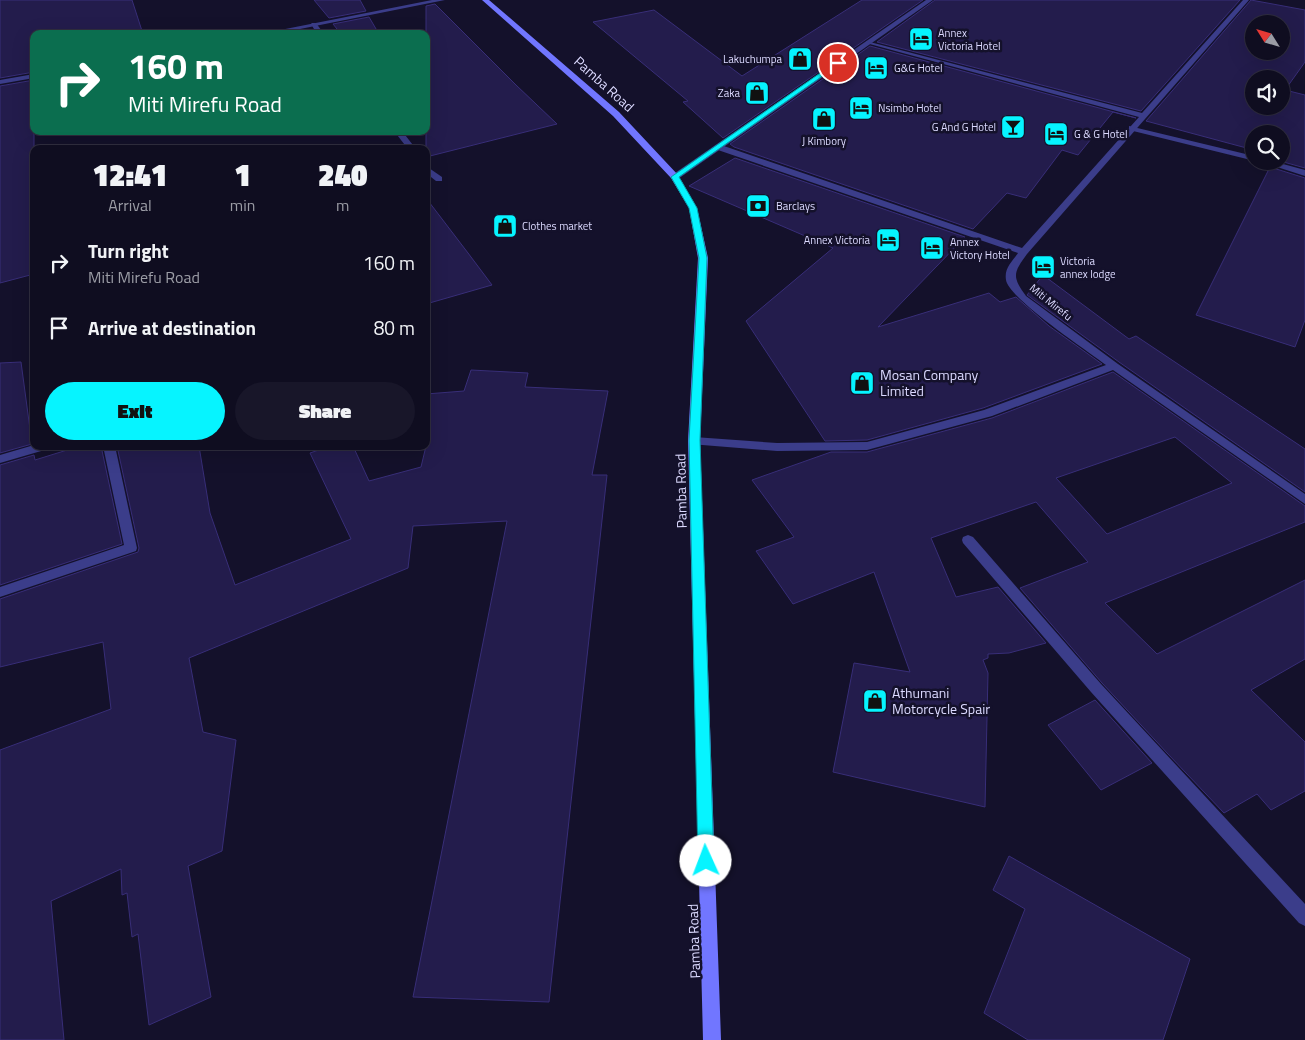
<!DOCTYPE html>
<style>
body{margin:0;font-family:"Titillium Web",sans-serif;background:#181629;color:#f1f3f6;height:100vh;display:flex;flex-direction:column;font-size:19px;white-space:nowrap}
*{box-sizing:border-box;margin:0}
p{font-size:16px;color:#9b9ca5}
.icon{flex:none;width:28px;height:28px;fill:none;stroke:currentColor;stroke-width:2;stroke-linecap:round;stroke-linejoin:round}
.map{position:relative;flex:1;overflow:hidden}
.sheet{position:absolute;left:30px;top:145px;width:400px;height:305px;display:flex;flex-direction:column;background:#0f0d20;border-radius:10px;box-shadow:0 5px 20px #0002,0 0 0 1px #2f2d3e}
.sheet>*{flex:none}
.top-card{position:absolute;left:30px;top:30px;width:400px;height:105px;border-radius:10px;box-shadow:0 5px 20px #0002,0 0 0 1px #2f2d3e;background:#0b6e4f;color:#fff;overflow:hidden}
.needle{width:32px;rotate:307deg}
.tools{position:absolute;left:1245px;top:15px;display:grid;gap:10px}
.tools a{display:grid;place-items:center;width:45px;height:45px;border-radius:50%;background:#0f0d20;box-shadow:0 5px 20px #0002,0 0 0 1px #2f2d3e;font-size:25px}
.pin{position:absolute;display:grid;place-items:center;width:42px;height:42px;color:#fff;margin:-21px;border:2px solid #fff;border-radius:50%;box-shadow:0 1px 5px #0007}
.me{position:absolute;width:55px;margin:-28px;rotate:358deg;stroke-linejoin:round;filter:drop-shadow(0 0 4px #0008)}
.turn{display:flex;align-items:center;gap:18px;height:105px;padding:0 15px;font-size:22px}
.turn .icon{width:65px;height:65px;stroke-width:2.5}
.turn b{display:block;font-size:35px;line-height:42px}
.eta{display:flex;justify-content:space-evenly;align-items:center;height:85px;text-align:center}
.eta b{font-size:30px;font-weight:800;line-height:35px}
.action{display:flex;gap:10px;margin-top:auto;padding:10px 15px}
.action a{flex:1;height:58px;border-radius:30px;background:#06f4ff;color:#111;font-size:20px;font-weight:800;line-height:58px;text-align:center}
.action a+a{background:#181629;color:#f1f3f6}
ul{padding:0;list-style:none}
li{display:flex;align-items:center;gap:15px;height:65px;padding:0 15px}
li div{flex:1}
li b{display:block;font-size:19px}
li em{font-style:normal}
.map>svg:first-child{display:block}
</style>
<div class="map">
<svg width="1305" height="1040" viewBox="0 0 1305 1040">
<rect width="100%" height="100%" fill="#14112b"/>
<path fill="#231c4c" stroke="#382e78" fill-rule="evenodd" d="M0,0H132L143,34H34V72L0,78Z
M314,0H360L366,11L329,18Z
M862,0H923L723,138L683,102L688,101L593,22L654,10L742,76Z
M935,0H1240L1141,111L877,42Z
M1251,0L1305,10V62L1285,90L1305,95V168L1280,161L1281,134H1254V150L1146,121ZM1254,24H1281V51H1254ZM1254,79H1281V106H1254Z
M435,4L516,85L557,124L426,157V6Z
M369,17L379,34H341L333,24Z
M870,46L1136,118L1113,112L1078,155L1062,150L1026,198L1007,193L973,229L734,147L730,144Z
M34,80V274L0,283V86Z
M735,158L965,237L878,327L989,293L1000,302L1016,297L1049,326L1102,364L983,408L867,440L825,441L746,321L833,248L689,186Z
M1270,167L1305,178V320L1295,347L1196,315Z
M426,198L468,253L492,285L426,304Z
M1043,275L1129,339L1136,336L1305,449V492L1119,362L1027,295Z
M21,362L32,444L0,453V363Z
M471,370L528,373L525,387L608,391L592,475H607L549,1002L413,997L507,521L413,526L408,568L189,658L203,732L236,740L222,851L188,866L211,997L149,1025L138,934L132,937L127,893L122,895L121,869L51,901L64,1040H0V750L111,709L103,642L0,667V599L138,552L139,548L117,446H199L210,513L235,585L351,539L310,453L330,446H353L369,481L421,467L426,446V394L464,391Z
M1113,372L1305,506V522L1105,603L1157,654L1305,580V659L1251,690L1305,742V791L1271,810L1257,794L1224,813L1168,754L1102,683L1020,588L1088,562L1036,502L931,538L956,597L998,587L1046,643L1009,653L988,654V658L983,660L988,673L985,807L833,772L854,663L910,672L874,572L793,604L756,551L794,537L752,480L831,452H867L992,418ZM1175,437L1232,483L1107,534L1056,478Z
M80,446H101L122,544L0,585V465L34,455L35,460Z
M1095,700L1152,763L1101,790L1048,725Z
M1009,856L1190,959L1163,1040H1028L984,1013L1025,909L993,890Z"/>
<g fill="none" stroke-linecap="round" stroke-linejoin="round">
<path fill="#3b3d8a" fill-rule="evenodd" d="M312,23H316L324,34H317L311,24Z
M1129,126L1254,156L1255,161L1129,130Z
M394,131H402L416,149H408Z
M1258,161H1272L1305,170V176Z
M426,166L442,177V181H436L426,173Z
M34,445L50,446L48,449L0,463V455Z
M103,446H115L137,548L136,551L0,597V587L124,545Z"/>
<path fill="#3b3d8a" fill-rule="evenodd" d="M432,0H445L275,34H260Z
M1243,0H1249L1027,254C1013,273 1012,277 1026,296L1118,364L1305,494V504L1113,370L992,416L867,450L777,451L690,444L688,441L694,437L777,443L867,442L984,410L1106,365C1088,351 1009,299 1006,280C1004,268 1012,262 1018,253L715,149V145H721L1022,248L1139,117L866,43V41L1142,113Z
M34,74V78L0,84V80Z
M968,535L973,537L1101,684L1305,904V926L1299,923L1091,692L963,543L962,540L963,537Z"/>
<path fill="#3b3d8a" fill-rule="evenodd" d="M926,0H933L678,179H672V175Z"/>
<path fill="#7176ff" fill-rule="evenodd" d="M482,0H489L619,112L678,175L697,208L708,258L700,441L721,1040H703L688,441L698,258L689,208L671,178L613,116Z"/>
</g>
<path fill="#06f4ff" stroke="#049fa6" d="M836,62L841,63L679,177L697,208L707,258L700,440L714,861L711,866L706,868L701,866L698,861L689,440L699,258L689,208L671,177Z"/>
<defs>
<symbol id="hotel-square" viewBox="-11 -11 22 22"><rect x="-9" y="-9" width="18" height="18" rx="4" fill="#06f4ff" stroke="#14112b"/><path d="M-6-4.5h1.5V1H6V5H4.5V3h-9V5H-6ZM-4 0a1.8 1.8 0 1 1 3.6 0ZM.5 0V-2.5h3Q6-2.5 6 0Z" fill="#111"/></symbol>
<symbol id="shop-square" viewBox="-11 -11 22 22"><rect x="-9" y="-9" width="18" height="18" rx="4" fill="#06f4ff" stroke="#14112b"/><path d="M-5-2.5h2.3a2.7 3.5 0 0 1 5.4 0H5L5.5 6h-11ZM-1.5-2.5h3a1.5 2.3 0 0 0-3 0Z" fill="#111"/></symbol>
<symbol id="bar-square" viewBox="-11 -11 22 22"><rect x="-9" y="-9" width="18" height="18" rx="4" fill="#06f4ff" stroke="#14112b"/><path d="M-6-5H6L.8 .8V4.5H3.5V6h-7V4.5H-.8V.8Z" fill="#111"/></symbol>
<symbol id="bank-square" viewBox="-11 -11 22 22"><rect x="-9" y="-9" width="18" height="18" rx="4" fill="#06f4ff" stroke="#14112b"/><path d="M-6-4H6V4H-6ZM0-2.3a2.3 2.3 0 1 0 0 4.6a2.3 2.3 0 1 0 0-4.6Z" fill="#111"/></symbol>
</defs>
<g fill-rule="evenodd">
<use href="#hotel-square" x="907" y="25" width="28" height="28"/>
<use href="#shop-square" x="786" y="45" width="28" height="28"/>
<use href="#hotel-square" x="862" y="54" width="28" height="28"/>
<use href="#shop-square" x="743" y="79" width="28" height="28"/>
<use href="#hotel-square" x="847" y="94" width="28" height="28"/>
<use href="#shop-square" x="810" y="105" width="28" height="28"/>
<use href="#bar-square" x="999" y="113" width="28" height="28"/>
<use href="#hotel-square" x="1042" y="120" width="28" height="28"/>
<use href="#bank-square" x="744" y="192" width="28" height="28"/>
<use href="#shop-square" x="491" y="212" width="28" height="28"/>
<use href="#hotel-square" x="874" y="226" width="28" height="28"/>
<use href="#hotel-square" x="918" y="234" width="28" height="28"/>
<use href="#hotel-square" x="1029" y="253" width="28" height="28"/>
<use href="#shop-square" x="848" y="369" width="28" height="28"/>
<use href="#shop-square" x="861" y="687" width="28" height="28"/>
</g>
<g text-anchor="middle" stroke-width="5" stroke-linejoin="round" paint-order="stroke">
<g font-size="11" fill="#dcdaff" stroke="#14112b" text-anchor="start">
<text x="938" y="37">Annex<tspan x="938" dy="13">Victoria Hotel</tspan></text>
<text x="782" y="63" text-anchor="end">Lakuchumpa</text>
<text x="894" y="72">G&amp;G Hotel</text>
<text x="740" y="97" text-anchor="end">Zaka</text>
<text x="878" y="112">Nsimbo Hotel</text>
<text x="996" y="131" text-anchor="end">G And G Hotel</text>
<text x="1074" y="138">G &amp; G Hotel</text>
<text x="824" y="145" text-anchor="middle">J Kimbory</text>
<text x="776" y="210">Barclays</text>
<text x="522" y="230">Clothes market</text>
<text x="870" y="244" text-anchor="end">Annex Victoria</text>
<text x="950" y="246">Annex<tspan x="950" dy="13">Victory Hotel</tspan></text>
<text x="1060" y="265">Victoria<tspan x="1060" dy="13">annex lodge</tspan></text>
</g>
<g font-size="11" fill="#dcdaff" stroke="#14112b">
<text transform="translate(1051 302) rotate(39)" y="4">Miti Mirefu</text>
</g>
<g font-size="14" fill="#dcdaff" stroke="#14112b">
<text transform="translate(604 84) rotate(42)" y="5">Pamba Road</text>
<text transform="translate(681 491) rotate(-91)" y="5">Pamba Road</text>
<text transform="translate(694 941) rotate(-92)" y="5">Pamba Road</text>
</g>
<g font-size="14" fill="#dcdaff" stroke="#14112b" text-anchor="start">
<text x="880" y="380">Mosan Company<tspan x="880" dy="16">Limited</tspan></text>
<text x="892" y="698">Athumani<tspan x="892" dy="16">Motorcycle Spair</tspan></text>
</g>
</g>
</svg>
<div class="tools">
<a><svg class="needle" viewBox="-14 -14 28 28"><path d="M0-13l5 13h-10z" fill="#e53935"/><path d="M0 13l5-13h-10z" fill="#9b9ca5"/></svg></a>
<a><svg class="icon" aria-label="sound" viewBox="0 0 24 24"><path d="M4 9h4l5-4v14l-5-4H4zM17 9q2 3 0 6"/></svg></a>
<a><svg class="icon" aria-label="search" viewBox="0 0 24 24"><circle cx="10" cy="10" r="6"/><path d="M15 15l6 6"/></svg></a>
</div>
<div class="pin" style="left:838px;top:63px;background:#d93025"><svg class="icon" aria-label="arrive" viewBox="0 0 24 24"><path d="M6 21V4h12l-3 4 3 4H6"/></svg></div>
<svg class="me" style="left:706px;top:861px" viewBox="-20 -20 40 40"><circle r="19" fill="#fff"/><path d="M0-13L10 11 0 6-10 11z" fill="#06f4ff"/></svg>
<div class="top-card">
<div class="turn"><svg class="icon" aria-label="right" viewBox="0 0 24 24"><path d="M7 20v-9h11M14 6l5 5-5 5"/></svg><div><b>160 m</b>Miti Mirefu Road</div></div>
</div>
<section class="sheet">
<div class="eta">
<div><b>12:41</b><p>Arrival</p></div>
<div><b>1</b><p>min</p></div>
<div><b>240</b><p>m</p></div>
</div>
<ul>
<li><svg class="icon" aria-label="right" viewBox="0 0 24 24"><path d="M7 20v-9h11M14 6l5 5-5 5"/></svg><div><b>Turn right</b><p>Miti Mirefu Road</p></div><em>160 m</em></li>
<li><svg class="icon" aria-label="arrive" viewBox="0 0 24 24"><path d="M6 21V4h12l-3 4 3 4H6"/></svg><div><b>Arrive at destination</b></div><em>80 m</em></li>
</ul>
<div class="action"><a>Exit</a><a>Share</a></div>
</section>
</div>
